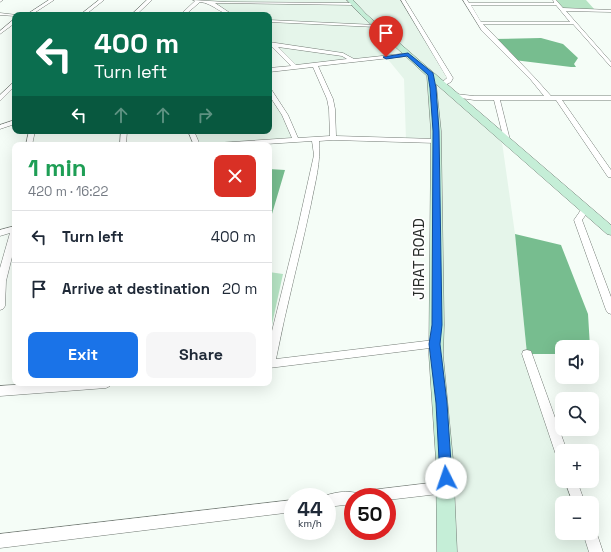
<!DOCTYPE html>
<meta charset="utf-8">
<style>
body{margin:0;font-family:"Space Grotesk",sans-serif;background:#f6f6f7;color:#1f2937;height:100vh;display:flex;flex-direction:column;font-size:15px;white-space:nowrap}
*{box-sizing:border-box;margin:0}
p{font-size:13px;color:#747a83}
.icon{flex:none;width:22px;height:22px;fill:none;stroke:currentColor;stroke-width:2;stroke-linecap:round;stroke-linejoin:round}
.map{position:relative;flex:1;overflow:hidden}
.details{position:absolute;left:12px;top:142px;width:260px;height:244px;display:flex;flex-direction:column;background:#fff;border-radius:8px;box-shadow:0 4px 16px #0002}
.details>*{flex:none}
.top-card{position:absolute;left:12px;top:12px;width:260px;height:122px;border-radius:8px;box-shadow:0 4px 16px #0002;background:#0b6e4f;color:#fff;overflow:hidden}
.tools{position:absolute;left:555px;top:340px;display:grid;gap:8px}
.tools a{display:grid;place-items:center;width:44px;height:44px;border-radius:8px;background:#fff;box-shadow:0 4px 16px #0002;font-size:20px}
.speed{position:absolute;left:284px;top:488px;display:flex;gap:8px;font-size:20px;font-weight:700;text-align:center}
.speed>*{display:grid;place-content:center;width:52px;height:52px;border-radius:50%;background:#fff;box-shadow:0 4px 16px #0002;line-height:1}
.speed small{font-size:10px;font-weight:400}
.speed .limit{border:6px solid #d22;background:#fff;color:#111}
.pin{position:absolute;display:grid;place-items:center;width:34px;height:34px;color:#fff;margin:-41px -17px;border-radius:50% 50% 50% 0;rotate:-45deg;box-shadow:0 0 4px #0007}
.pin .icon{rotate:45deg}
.me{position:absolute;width:44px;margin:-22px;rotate:356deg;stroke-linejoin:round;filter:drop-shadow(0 0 3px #0008)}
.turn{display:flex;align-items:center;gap:14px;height:84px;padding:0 16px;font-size:18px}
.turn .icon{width:52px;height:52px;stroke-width:2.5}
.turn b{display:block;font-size:28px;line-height:34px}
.lanes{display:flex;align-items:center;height:38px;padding:0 16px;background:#0003;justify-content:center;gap:20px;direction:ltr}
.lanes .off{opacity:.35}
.round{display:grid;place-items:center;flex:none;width:42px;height:42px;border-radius:8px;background:#f6f6f7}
.headline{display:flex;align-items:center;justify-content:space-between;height:68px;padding:0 16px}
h1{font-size:24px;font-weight:700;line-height:30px;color:#1e9e55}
.action{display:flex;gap:8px;margin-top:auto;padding:8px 16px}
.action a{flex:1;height:46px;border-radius:8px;background:#1a73e8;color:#fff;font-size:16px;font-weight:700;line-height:46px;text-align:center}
.action a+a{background:#f6f6f7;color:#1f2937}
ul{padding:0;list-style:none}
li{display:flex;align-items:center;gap:12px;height:52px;padding:0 16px;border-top:1px solid #e0e1e3}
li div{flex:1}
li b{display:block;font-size:15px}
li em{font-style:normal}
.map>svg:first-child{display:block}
</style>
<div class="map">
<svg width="611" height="552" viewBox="0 0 611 552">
<rect width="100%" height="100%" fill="#f5fdf7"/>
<path fill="#e5f5ea" d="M199,0H403L450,78L443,84L501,135L515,234L527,354L562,451V481H574L582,503H562V533H592L600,552H447L436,141L406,140L404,79L386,57L295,67L273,45L269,44V15H231L210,2Z
M269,90L296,140L197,145L191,131H269Z"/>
<path fill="#b6e4c4" d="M554,0H586L595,10L562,9Z
M269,272L283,274L269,338Z"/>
<path fill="#77bd8f" d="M541,38L563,44L578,58L574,64L576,67H571L514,60L492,39Z
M269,169L285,170L269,224Z
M515,234L561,245L588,314L590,347H562V354H527Z"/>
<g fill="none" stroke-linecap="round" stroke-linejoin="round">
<defs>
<path id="minor" d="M0,0H3L0,2Z
M49,0H54L31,15H26Z
M99,0H104L85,15H80Z
M147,0H152L136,15H131Z
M193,0L226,2L354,3L356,4L354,5L215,3L233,15C221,15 213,3 200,2L185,15H180L195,1Z
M401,0H405L453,78L451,82L443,86L440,84L447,78Z
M463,0H467L469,3H554L553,0H556L563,8L611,10V12L566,11L611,62V67L573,24H483L535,78L551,96H611V100H562L611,170V177H608L556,100H500L510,140L507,142L504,140L494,100H474L454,97L453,96L456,94L474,96H544L531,80L482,31ZM471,5H556L570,22H481Z
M0,13L17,15H15V16L0,15Z
M13,20H15V23L0,34V31Z
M269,20L376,25L378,26L376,27L269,22Z
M269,42L343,53L354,59L410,53L411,54L408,56L318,66L333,99L335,109L336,136L436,139L439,141L436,143L333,140L319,141C321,162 315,183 311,204C300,256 286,307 276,359L434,340L438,341L439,344L438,347L269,368V343L297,231L314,155L312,141L251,145H214L217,143L292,138L282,115L269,95V88L271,89L288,115L298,138L330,136L329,109L327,99L313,67L269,72V68L291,66L271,46H269ZM278,47L342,56L347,59L296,65Z
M15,81V86L0,101V95Z
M15,120V124L0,129V125Z
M29,131H35L32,145H26Z
M121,131H127L126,145H120Z
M188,131H194L200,145H194Z
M586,206L590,209L582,220L611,297V314L608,313L606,310L574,220L583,207Z
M15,226V245L6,281L5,306L3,309L0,310V268L10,233L0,236V230Z
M527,350L531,351L532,354L567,451H562V461L558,459L556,455L522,354L523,351Z
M42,383H111L110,386L106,388L0,396V386Z
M447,481L451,483L453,487L451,491L447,493L387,500V497H353V504L327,507V497H322C330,493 350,489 358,494L363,491Z
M565,481H577L585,503H573Z
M293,500V512L0,548V534Z
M592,527L595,528L603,552H589L583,533H592Z"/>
<path id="secondary" d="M347,0H353L366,14L420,61L611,225V235L607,234L436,84L441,131L444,325L443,355L453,460L457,552H437L436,460L429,355L431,131L427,76L362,16Z"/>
</defs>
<use href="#minor" stroke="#747c76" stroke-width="1"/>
<use href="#secondary" stroke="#747c76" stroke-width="1"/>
<use href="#minor" fill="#fff" fill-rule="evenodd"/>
<use href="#secondary" fill="#c5eed7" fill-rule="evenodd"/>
</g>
<path fill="#1a73e8" stroke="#114b97" d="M408,53L433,73L436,88L439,131L442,325L440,344L447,403L452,478L450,482L446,484L442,482L440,478L436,403L429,344L432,325L433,131L430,88L428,75L407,56L386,59L383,57Z"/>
<g text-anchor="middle" stroke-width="3.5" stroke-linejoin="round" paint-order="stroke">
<g font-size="15" fill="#272b28" stroke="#fff">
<text transform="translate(419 259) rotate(-90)" y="5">JIRAT ROAD</text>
</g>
</g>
</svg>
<div class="tools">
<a><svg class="icon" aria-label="sound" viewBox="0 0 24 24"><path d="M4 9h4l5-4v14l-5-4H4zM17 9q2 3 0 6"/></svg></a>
<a><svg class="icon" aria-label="search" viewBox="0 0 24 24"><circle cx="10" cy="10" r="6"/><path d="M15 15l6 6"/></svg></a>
<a>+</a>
<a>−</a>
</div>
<div class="speed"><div>44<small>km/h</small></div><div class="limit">50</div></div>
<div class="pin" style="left:386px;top:57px;background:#d93025"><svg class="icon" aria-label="arrive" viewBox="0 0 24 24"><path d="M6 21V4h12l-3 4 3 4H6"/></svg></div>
<svg class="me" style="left:446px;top:478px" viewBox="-20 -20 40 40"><circle r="19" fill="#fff"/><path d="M0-13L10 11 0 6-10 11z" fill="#1a73e8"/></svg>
<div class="top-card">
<div class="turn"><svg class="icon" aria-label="left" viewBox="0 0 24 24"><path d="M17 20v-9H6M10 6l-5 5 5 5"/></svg><div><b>400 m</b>Turn left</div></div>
<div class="lanes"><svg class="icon" aria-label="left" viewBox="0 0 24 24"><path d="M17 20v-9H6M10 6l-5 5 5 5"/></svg><svg class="icon off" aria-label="ahead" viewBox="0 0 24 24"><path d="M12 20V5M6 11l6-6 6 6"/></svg><svg class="icon off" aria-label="ahead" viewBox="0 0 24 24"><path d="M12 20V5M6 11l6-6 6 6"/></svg><svg class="icon off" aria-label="right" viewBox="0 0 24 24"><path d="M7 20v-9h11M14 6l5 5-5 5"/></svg></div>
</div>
<section class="details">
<div class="headline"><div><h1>1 min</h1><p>420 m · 16:22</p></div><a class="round" style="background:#d93025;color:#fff"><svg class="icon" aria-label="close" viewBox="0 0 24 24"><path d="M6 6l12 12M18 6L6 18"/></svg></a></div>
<ul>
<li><svg class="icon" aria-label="left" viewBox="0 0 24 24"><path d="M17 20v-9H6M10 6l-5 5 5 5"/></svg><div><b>Turn left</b></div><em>400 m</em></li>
<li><svg class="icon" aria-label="arrive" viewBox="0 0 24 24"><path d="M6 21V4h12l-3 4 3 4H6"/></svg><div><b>Arrive at destination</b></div><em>20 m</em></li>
</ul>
<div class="action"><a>Exit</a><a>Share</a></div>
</section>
</div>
